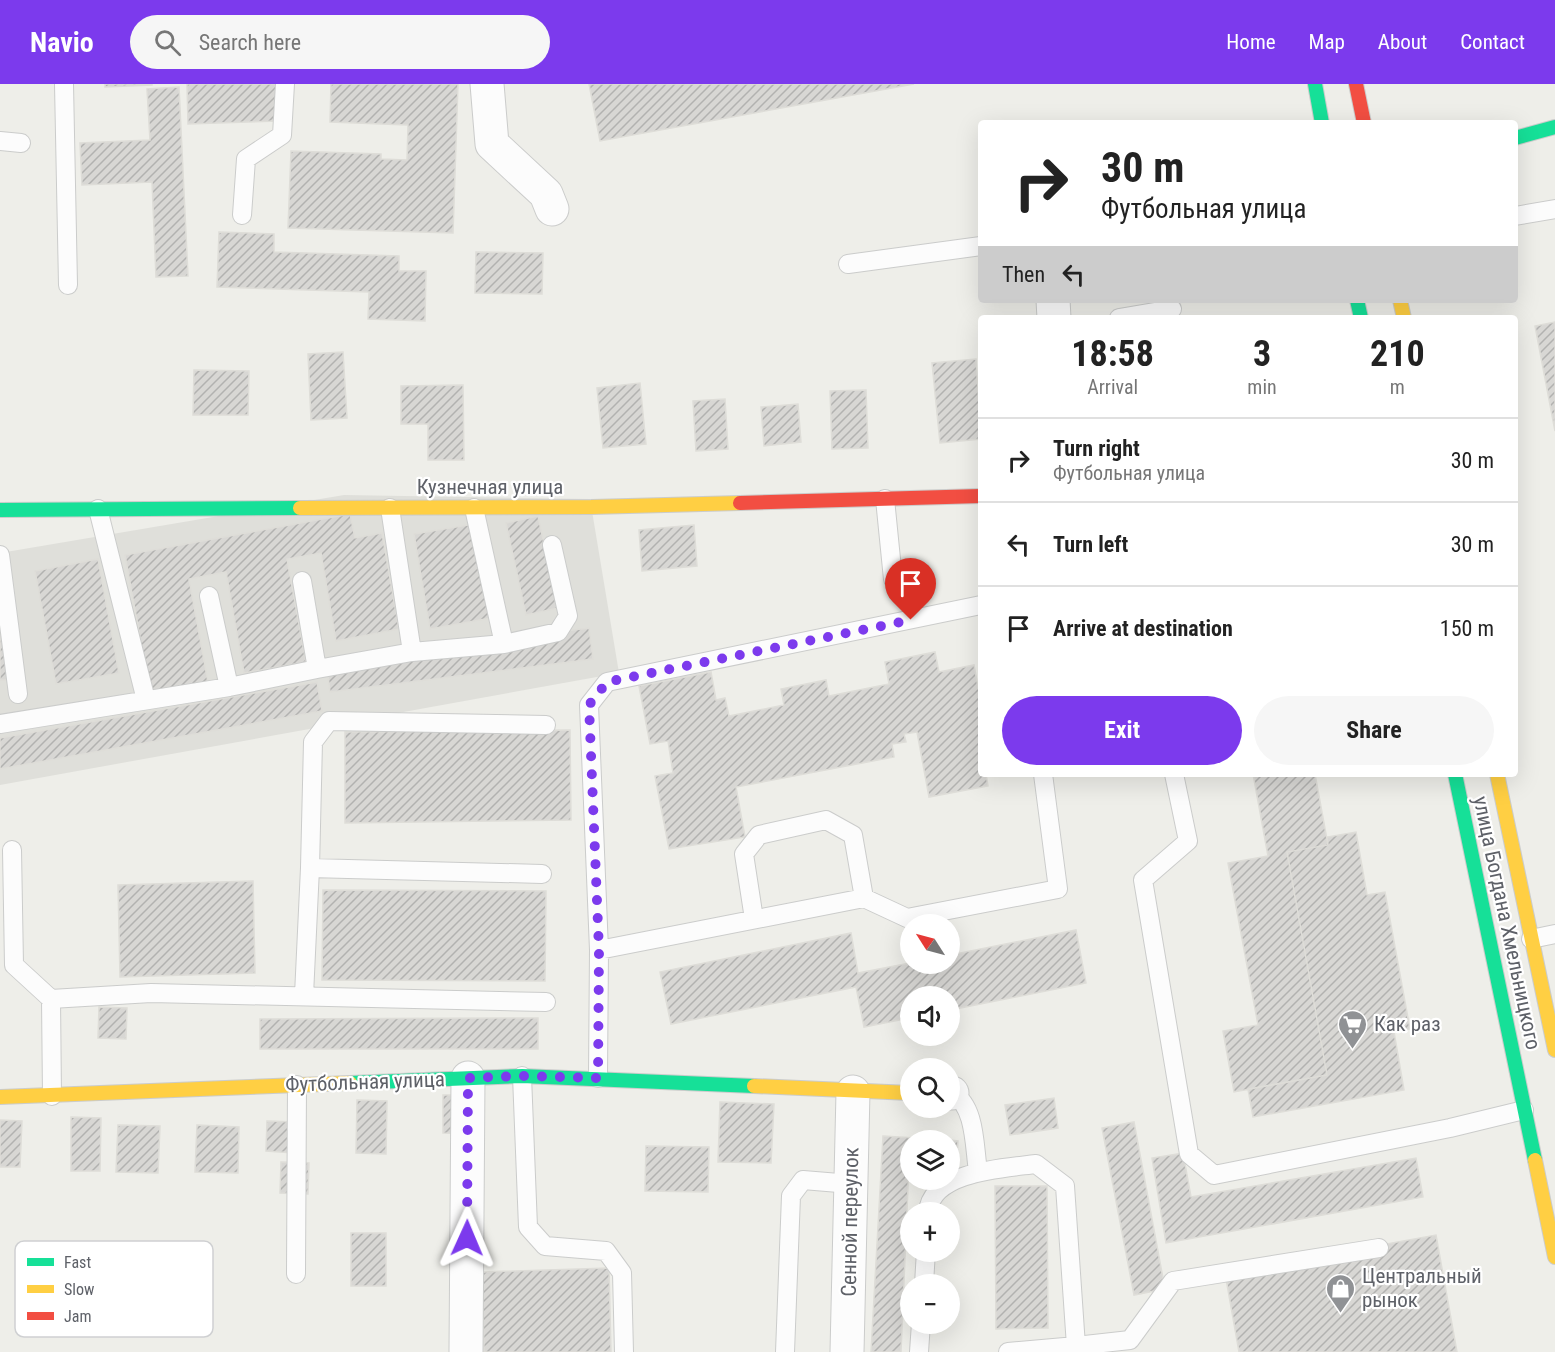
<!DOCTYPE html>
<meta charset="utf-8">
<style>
body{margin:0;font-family:"Roboto Condensed",sans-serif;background:#f6f6f6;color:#222;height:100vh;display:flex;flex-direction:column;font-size:22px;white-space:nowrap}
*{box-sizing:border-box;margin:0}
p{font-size:20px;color:#767676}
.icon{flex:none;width:33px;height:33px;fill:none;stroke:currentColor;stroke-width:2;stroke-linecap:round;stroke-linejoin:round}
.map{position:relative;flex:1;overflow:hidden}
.sheet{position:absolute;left:978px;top:231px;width:540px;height:462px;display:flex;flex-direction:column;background:#fff;border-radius:6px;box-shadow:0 6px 24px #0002}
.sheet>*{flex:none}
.hud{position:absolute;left:978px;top:36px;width:540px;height:183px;border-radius:6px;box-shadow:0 6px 24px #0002;background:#fff;color:#222;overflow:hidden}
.needle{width:39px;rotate:306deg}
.fabs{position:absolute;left:900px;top:830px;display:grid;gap:12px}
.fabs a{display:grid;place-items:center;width:60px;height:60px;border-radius:50%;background:#fff;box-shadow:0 6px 24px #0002;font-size:30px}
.pin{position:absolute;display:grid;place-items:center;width:51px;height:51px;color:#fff;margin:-62px -26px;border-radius:50% 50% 50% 0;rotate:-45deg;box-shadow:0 0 6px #0007}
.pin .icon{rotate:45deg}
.me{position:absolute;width:66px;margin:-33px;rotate:1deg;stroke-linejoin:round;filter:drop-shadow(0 0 4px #0008)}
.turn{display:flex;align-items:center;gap:21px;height:126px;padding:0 24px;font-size:27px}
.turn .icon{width:78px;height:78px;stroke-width:2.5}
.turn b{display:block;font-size:42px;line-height:51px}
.then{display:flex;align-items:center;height:57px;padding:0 24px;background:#0003;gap:12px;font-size:22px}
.eta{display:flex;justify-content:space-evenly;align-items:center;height:102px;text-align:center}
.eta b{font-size:36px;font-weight:700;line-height:42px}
.button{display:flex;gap:12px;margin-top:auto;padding:12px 24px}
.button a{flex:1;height:69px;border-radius:36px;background:#7c3aed;color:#fff;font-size:24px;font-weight:700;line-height:69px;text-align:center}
.button a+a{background:#f6f6f6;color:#222}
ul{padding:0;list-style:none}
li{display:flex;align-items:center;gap:18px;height:84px;padding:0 24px;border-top:2px solid #e0e0e0}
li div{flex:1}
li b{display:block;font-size:22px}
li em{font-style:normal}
header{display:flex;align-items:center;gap:36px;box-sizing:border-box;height:84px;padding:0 30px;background:#7c3aed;color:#fff}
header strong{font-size:28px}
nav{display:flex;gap:33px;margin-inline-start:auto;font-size:21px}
.search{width:420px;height:54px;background:#f6f6f6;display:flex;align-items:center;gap:15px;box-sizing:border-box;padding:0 21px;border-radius:33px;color:#767676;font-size:22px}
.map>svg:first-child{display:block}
</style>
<header>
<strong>Navio</strong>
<div class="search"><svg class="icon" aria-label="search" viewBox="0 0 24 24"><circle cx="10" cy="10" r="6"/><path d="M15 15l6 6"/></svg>Search here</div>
<nav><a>Home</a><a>Map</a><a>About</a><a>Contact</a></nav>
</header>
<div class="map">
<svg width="1555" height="1268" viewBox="0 0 1555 1268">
<defs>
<pattern id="building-hatch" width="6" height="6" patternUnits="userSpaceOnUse" patternTransform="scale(1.5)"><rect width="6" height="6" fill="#d8d7d4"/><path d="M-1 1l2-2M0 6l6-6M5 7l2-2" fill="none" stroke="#b2b2b0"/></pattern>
</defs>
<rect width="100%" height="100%" fill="#eeeee9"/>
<path fill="#dfdfda" d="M344,411L590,415L619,589L0,701V469Z"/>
<path fill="url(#building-hatch)" stroke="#deddd8" stroke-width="1.5" d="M105,0H152V1L105,3Z
M187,0H278L279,37L188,40Z
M331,0H458L453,149L288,144L291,67L381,70V75L407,76L408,41L330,38Z
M589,0H914L600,57Z
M179,3L188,192L156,193L152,98L82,101L80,59L150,56L147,5Z
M219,148L274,150V168L399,172V187H426L425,237L368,235L369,208L217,203Z
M476,168L543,169L542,210L475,209Z
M1555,238V347L1535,242Z
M343,268L347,334L311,336L308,270Z
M976,275L981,355L940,359L932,279Z
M194,286L249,287L248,331H193Z
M640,299L646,360L603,364L597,304Z
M463,301L464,376H428V340H401V302Z
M866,306L868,364L832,365L830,307Z
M725,315L728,365L696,367L693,317Z
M798,320L801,358L764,362L761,323Z
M350,430L355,454L382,449L399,545L336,557L321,469L287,475L306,578L244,589L226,488L189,495L208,598L150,608L125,471Z
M538,432L558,524L526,531L506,439Z
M474,440L491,534L430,545L414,450Z
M694,441L697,482L642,487L639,446Z
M98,475L119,589L56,600L35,487Z
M0,540L10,596H0Z
M589,544L593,575L330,608L326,577Z
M935,568L939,588L974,581L981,619V651L979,652L981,690H986L988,702L929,713L917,648L904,650L906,658L892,660L894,673L736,703L745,753L669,765L655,692L673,689L668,657L650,660L639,602L711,588L716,616L725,614L729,632L784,621L781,605L826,596L829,612L889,600L885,578Z
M317,598L322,627L0,685V654Z
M570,646L571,736L345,739V648Z
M1253,690H1315L1328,761L1287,768L1327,991L1234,1008L1223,947L1258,941L1228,779L1268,772Z
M1356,748L1367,811L1385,808L1410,945L1394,948L1404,1006L1253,1033L1248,1005L1327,991L1287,768L1328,761L1327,753Z
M253,797L255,889L120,893L118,801Z
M323,806L546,807L545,897L322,896Z
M1076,846L1086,899L950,926V912H910V934L864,943L856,903L671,940L660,888L851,849L858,889L910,879H950V871Z
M99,923L127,924L126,955L98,954Z
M538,934V965H260V935Z
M443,1011H481L480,1050L443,1049Z
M1054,1014L1058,1044L1010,1051L1005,1021Z
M357,1016L387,1017L386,1070L356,1069Z
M720,1018L774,1020L771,1079L718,1078Z
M71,1033L101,1034L100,1087H71Z
M0,1036L22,1037L20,1083H0Z
M267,1037L295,1038L294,1069L266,1067Z
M1134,1038L1165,1205L1134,1211L1102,1044Z
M118,1041L160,1042L158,1089L116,1088Z
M197,1041L239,1043L238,1089L195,1088Z
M883,1052L947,1056H910L901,1268H871Z
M950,1056L958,1057L956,1086H950Z
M646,1062L709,1063L708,1108L645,1107Z
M1183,1069L1191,1113L1416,1074L1423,1113L1166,1159L1152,1074Z
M281,1078L309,1079L308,1110L280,1109Z
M995,1102H1047L1048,1244L996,1245Z
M351,1149H386V1202H351Z
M1436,1151L1457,1268H1239L1225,1189Z
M609,1184L611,1268H484L482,1188Z"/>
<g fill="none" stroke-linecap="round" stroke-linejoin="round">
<defs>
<path id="lane" d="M64,0L68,201
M0,57L21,59
M242,131L246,75L282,51L285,0
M1515,132L1555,125
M848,180L981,162
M1119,234L1172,225
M885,415L893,495
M98,425L146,616
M0,471L18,610
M504,560L558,548L568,532L552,461
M412,568L504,560L474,424
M317,585L412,568L390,424
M229,603L317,585L302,497
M0,640L229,603L209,512
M1174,690L1188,757L1143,796L1189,1070L1214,1091L1450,1044L1524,1026
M12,766L14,881L51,915L52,1012
M310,784L313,658L329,637L546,641
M754,835L744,770L759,751L826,736L853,751L864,814
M1531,855L1555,850
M599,866L589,621L607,598L981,521
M304,911L310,784L542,790
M51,915L151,909L546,918
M522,992L528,1143L545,1162L606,1167L622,1189L624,1268
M598,994L599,866L864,814L907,834L1058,805L1043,690
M952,1009C976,1022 974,1062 978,1087
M928,1128C931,1087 1006,1084 1036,1080L1065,1102L1076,1262L1130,1256L1173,1197L1379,1164
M296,1190L297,1001
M924,1200L926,1167
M785,1268L791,1112L803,1096L851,1100
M919,1268L921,1239
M1008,1268L1076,1262L1077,1268"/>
<path id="street" d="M487,0L492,60L546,110L552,125
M1053,216L1054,234
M950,1009H952
M466,1268L468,994
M847,1268L853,1008"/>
<path id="fast" d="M1315,0L1322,39
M1515,54L1555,43
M1357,216L1361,234
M0,426L300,424
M1455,690L1535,1076
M350,999L522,992L754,1002"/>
<path id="slow" d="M1400,216L1404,234
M300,424L591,423L740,419
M1497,690L1555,966
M754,1002L910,1009
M0,1013L350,999
M1535,1076L1555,1173"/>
<path id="jam" d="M1356,0L1364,39
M740,419L981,412"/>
</defs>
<use href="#lane" stroke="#cbcccb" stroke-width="20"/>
<use href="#street" stroke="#cbcccb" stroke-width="35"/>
<use href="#fast" stroke="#cbcccb" stroke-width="16"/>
<use href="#slow" stroke="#cbcccb" stroke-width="16"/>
<use href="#jam" stroke="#cbcccb" stroke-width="16"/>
<use href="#lane" stroke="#fcfcfc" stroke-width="18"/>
<use href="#street" stroke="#fcfcfc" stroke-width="33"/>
<use href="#fast" stroke="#16e098" stroke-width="14"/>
<use href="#slow" stroke="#ffcf43" stroke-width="14"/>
<use href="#jam" stroke="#f24e42" stroke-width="14"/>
</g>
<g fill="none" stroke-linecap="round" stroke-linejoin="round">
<path stroke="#7c3aed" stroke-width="10" stroke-dasharray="0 18" d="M467,1154L468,994L522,992L598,994L599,866L589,621L607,598L911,536"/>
</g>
<defs>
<symbol id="supermarket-pin" viewBox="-11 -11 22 30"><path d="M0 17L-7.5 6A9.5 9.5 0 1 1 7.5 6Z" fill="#909295" stroke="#fff"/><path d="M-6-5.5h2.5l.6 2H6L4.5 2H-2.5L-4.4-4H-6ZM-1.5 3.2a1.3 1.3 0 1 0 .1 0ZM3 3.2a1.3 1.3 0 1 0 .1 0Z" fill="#fff"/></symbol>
<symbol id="shop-pin" viewBox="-11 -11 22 30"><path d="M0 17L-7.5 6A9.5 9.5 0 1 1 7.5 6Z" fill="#909295" stroke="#fff"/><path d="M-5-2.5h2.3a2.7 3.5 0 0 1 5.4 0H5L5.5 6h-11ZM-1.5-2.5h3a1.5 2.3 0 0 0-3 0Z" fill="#fff"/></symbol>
</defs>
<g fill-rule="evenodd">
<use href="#supermarket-pin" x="1336" y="924" width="33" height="45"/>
<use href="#shop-pin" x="1324" y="1188" width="33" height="45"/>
</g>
<g text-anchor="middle" stroke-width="4.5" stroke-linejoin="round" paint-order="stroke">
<g font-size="21" fill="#5e6168" stroke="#fff">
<text x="490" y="410">Кузнечная улица</text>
<text transform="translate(1507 839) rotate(78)" y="7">улица Богдана Хмельницкого</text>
<text transform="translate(365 998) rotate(-2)" y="7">Футбольная улица</text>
<text transform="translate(850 1138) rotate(-89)" y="7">Сенной переулок</text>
</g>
<g font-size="21" fill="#5e6168" stroke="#fff" text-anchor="start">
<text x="1374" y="947">Как раз</text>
<text x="1362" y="1199">Центральный<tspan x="1362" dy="24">рынок</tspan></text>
</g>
</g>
<rect x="15" y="1157" width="198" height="96" rx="9" fill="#fff" stroke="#cfd0d2" stroke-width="1.5"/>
<rect x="27" y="1174" width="27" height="8" fill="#16e098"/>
<rect x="27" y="1201" width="27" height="8" fill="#ffcf43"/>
<rect x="27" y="1228" width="27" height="8" fill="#f24e42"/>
<g font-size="16" fill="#5e6168">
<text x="64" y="1184">Fast</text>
<text x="64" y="1211">Slow</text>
<text x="64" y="1238">Jam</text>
</g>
</svg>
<div class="fabs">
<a><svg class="needle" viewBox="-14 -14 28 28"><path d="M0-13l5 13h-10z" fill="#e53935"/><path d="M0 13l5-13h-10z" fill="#767676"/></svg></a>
<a><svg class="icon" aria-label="sound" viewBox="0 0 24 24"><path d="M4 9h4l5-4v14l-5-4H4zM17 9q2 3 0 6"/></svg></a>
<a><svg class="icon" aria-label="search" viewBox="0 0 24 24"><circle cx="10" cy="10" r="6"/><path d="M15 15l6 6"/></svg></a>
<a><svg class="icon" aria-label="layers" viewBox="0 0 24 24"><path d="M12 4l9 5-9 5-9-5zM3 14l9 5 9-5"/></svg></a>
<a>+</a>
<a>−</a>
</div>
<div class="pin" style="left:911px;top:536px;background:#d93025"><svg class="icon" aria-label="arrive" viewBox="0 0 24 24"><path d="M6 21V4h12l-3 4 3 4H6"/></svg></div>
<svg class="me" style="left:467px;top:1154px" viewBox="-20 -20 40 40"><path d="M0-17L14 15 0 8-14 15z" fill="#7c3aed" stroke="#fff" stroke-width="4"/></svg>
<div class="hud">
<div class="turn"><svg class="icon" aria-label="right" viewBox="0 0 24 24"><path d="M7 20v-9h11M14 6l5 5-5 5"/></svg><div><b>30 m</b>Футбольная улица</div></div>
<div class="then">Then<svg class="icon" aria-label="left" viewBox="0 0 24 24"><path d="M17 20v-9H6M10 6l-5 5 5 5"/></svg></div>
</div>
<section class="sheet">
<div class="eta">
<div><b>18:58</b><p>Arrival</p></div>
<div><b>3</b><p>min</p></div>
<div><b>210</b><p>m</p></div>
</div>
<ul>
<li><svg class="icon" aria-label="right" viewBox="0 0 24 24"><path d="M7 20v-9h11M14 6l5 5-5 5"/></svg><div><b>Turn right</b><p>Футбольная улица</p></div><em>30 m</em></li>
<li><svg class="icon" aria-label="left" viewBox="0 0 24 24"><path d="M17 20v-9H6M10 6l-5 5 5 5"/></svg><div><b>Turn left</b></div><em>30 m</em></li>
<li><svg class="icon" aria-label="arrive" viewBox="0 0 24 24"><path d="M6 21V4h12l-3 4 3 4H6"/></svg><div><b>Arrive at destination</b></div><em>150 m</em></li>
</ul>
<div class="button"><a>Exit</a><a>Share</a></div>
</section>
</div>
